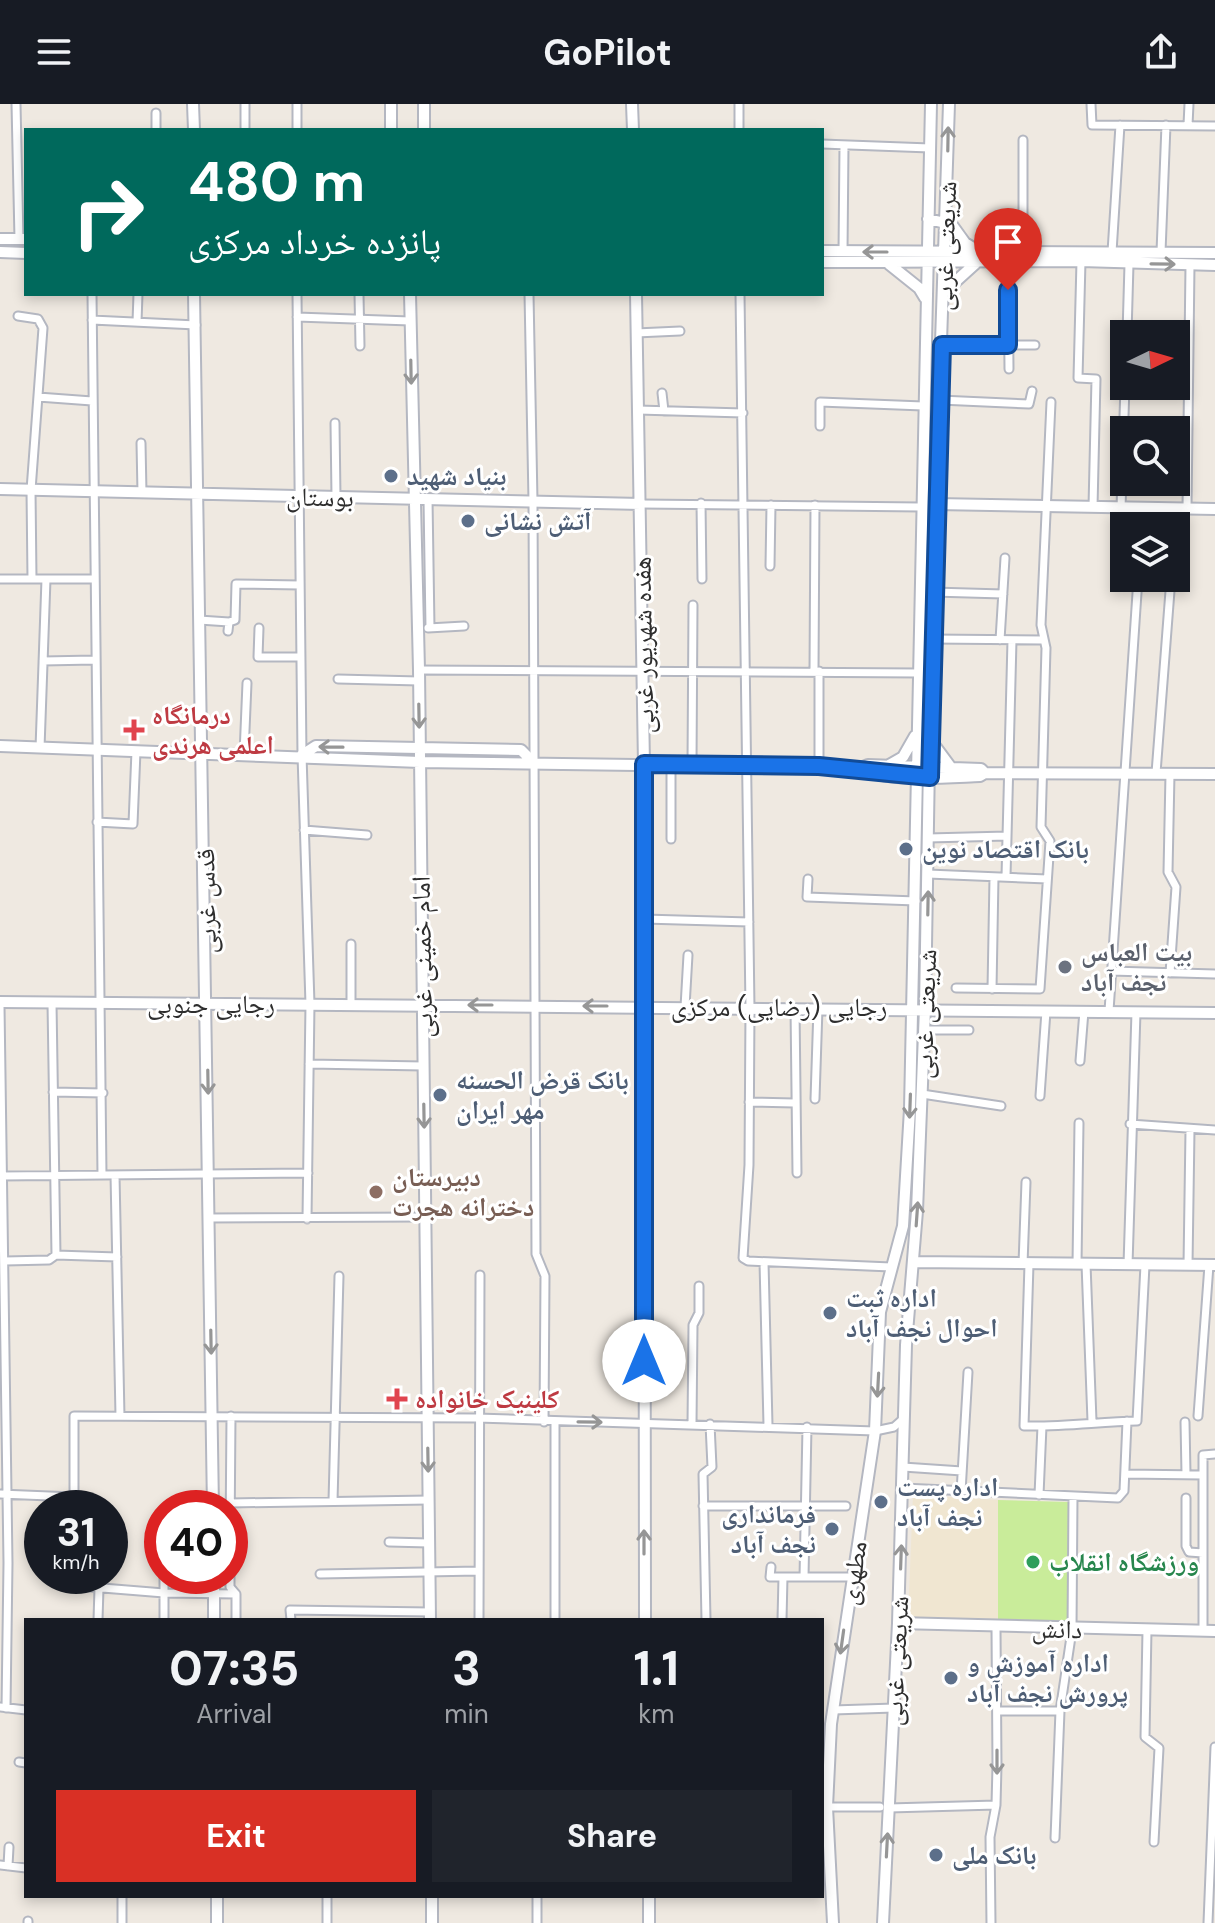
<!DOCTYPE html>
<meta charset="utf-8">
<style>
body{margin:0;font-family:"DM Sans","Noto Naskh Arabic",sans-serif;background:#20242c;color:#f1f3f6;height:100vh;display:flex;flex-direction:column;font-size:30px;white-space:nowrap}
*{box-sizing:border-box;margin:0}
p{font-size:26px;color:#9ea1a6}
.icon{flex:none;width:44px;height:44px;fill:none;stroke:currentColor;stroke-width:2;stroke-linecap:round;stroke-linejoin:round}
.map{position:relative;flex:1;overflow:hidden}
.panel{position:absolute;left:24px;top:1514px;width:800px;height:280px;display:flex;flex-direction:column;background:#171b24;border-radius:0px;box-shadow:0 4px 12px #0003}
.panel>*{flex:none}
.top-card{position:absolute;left:24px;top:24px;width:800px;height:168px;border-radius:0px;box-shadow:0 4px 12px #0003;background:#00695c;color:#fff;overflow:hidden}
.needle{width:52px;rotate:85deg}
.tools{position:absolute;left:1110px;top:216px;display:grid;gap:16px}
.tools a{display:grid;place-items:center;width:80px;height:80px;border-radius:0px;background:#171b24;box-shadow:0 4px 12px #0003;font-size:40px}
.speed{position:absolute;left:24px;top:1386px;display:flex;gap:16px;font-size:40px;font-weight:700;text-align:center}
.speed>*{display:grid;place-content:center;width:104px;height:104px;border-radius:50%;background:#171b24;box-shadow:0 4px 12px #0003;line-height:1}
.speed small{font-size:20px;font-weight:400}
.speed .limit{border:12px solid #d22;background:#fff;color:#111}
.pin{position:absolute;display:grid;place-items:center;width:68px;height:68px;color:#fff;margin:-82px -34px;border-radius:50% 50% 50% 0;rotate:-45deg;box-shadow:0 0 8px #0007}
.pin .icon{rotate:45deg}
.me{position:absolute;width:88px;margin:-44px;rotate:0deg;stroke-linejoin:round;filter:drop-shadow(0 0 6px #0008)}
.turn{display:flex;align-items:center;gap:28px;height:168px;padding:0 32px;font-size:36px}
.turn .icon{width:104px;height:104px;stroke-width:2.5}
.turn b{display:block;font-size:56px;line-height:68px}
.eta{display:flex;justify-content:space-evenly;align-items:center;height:136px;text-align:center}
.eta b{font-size:48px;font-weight:700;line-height:56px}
.primary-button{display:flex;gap:16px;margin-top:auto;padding:16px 32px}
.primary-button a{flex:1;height:92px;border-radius:0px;background:#d93025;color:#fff;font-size:32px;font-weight:700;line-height:92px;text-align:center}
.primary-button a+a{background:#20242c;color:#f1f3f6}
header{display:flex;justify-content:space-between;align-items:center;height:104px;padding:0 32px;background:#171b24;font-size:36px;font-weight:700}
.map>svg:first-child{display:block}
</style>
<header><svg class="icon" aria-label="menu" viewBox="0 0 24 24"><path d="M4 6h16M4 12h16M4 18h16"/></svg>GoPilot<svg class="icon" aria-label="share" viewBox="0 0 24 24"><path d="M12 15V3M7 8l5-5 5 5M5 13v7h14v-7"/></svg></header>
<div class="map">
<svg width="1215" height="1819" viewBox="0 0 1215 1819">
<rect width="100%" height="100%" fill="#efe9e1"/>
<path fill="#f0e6d1" d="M913,1391L998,1396V1518L908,1516Z"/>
<path fill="#c9ec9a" d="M998,1396L1069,1398V1521L998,1518Z"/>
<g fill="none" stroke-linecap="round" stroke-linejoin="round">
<defs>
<path id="street" d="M16,0L19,135
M245,0V26
M297,0V26
M739,0V26
M1091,0L1092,21L1215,22
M1188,21L1189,0
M156,26V9
M822,40L930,44
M843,148L844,41
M1023,148V36
M1112,148L1120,21
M1161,148L1166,21
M1081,157L1078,274L1096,275L1093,403
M1008,159L1009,265
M92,190L102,1071
M297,190L302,651L310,900L307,1115
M359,190L360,242
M529,190L533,397L536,1150L545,1172L544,1318
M740,190L750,904L749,1061L743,1154L748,1157L891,1163
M18,212L38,215L43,224L31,386L32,475
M297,213L410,217
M92,216L196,221
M137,218L138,190
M636,229L680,227
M1127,230L1129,160
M942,241H1035
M662,289L664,307
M38,293L92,297
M940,296L1029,300L1032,287
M638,306L743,309
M335,319L336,393
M820,322V298L923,302
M141,339L142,389
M428,395L430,524
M701,399L702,475
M641,400L920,403
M1121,404L1125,282
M1187,404L1190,161
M1141,422L1142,404
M1174,422L1176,404
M770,462L771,401
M0,475H92
M933,488L1003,490
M199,516L229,518
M259,524L258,553H301
M428,524L464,522
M228,527L229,518L235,516L236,480L300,481
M931,535L1043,536
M1000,536L1005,454
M43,557L94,556
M419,566L918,569
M814,567L815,401
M819,567V662
M338,575L419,577
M40,644L46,475
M244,650L247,579
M671,660V735
M692,660L693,501
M1156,669L1171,474
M1170,670L1168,768L1176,783L1170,869
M97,718L133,720L136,647
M304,726L367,731
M928,734L1007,732
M928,770L1047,775
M1006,773L1012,536
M808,775L807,793L916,797
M644,815L749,818
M1111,867L1215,870
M956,884L1040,885L1050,737L1041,723L1046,544L1041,521L1051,298
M992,885L994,773
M52,899L56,1151
M351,901V840
M0,902L8,1459L6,1604
M685,903L688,851
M795,904L797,1069
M1109,907L1138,474
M924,926H969
M1080,957L1084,907
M309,960L423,962
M53,988L103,989
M922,990L1001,1002
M1040,992L1046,907
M815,995L818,904
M749,998L794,999
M1130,1020L1215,1026
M115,1071L120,1312
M2,1072L308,1069
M209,1114L425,1113
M5,1157L49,1156L56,1151L117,1153
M764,1158L768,1321
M1023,1160L1026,1078
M1029,1160L1024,1322C1063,1323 1098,1318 1137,1317L1145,1161
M1077,1160L1079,1019
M1086,1160L1092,1317
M1128,1161L1136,908
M1188,1161L1190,1026
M1198,1312L1209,1161
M555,1318V1516
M1185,1318L1186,1370
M692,1320L693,1221L699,1209V1182
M903,1363L962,1367
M1125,1370L1203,1371
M903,1384L1118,1394L1124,1387L1127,1317
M961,1388L968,1268
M0,1390L74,1393
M1039,1391L1042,1322
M74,1393V1312L477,1314L875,1327L894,1323L903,1315
M74,1393L83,1399L82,1404
M1186,1394V1442L1189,1448L1203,1449
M333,1397L339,1172
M230,1399L429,1396
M703,1402H846
M230,1435L231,1312
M389,1438L429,1439
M771,1463L770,1473H852
M320,1470L478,1467
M78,1472V1482L164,1489L236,1490
M164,1472V1516
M230,1472V1483L236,1490V1516
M804,1473L807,1323
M98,1516L99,1484
M291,1516L290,1506L430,1508
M479,1516L480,1171
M706,1516L703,1370L712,1363L710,1320
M782,1516L783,1473
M1147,1526L1145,1633L1159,1644L1154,1738
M1203,1527V1351L1215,1350
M0,1603L26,1606
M833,1606L894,1604
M997,1607H1060
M19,1658L26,1659
M827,1703H880
M889,1704L996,1701
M1055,1734L1060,1607L1072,1526L1073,1393
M0,1761L26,1764
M8,1762L9,1743
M327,1792V1819
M537,1792V1819
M28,1819V1817
M122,1819V1792
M991,1819L990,1733L996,1701L997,1662L996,1524
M1208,1819L1215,1643"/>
<path id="secondary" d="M193,0L194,26
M424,0V26
M632,0L633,26
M391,26V0
M928,115L941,118L947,114L965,139L978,147
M0,135H26
M822,147L1215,149
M0,148L26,149
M822,158L1081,157L1215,161
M889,160L919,184L925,194
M944,188L976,159
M194,190L213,1404
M410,190L419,566L430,1516
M636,190L644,660L645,1516
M0,385L641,400
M936,400L1215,405
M932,638L952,665
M0,642L420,658L861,664L868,661L981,665L985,669L1215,670
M302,651L316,642L521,646L532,657
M889,661L903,653L915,632
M861,664C884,679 951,673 980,672L985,669
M0,898L1215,909
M913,1158L1215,1161
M214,1472V1516
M898,1519L1215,1527
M649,1792V1819
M217,1819V1792
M432,1819V1792
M833,1819L827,1703L831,1620L875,1327L880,1208L903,1122L910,1005L931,0
M883,1819L898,1519L906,1241L917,1107L925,904L931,535L949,0"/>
</defs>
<use href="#street" stroke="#b4b7c1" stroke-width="11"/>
<use href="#secondary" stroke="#b4b7c1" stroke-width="14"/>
<use href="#street" stroke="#fff" stroke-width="7"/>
<use href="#secondary" stroke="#fff" stroke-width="10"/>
</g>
<defs><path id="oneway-shaft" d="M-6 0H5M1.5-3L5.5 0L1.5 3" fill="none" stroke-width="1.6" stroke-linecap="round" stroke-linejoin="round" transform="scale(2)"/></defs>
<g stroke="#969696">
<use href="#oneway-shaft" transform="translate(948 35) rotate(-89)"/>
<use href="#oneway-shaft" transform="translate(875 148) rotate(180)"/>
<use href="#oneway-shaft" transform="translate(1163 160) rotate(1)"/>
<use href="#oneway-shaft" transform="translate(411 268) rotate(89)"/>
<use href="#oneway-shaft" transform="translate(419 612) rotate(89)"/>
<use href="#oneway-shaft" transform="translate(331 643) rotate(-179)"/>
<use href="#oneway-shaft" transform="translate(928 799) rotate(-89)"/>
<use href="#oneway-shaft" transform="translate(480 901) rotate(-180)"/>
<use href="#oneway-shaft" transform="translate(595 902) rotate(-180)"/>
<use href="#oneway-shaft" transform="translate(208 978) rotate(89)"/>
<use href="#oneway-shaft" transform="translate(910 1002) rotate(92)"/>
<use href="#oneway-shaft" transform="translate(424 1012) rotate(89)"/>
<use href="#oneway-shaft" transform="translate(917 1110) rotate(-86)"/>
<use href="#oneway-shaft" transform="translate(211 1238) rotate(89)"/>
<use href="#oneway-shaft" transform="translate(878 1281) rotate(93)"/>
<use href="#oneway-shaft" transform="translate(590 1318) rotate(1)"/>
<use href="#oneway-shaft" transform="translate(428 1356) rotate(89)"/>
<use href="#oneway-shaft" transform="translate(644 1438) rotate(-90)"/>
<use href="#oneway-shaft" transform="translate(901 1453) rotate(-88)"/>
<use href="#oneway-shaft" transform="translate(842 1538) rotate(98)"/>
<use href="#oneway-shaft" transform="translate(997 1658) rotate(90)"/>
<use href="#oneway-shaft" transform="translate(887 1741) rotate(-87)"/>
</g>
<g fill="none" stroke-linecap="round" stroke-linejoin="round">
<defs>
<path id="route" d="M644,1257V660L819,662L930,673L942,241H1008V186"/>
</defs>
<use href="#route" stroke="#114b97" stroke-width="20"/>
<use href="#route" stroke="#1a73e8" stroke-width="14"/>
</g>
<g fill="#5c6f8a" stroke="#fff" stroke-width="3">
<circle cx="391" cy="372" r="8"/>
<circle cx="468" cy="417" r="8"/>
<circle cx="906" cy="745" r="8"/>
<circle cx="440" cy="991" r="8"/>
<circle cx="830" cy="1209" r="8"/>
<circle cx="881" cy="1398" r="8"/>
<circle cx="832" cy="1425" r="8"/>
<circle cx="951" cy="1574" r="8"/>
<circle cx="936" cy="1751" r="8"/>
</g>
<g fill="#e0444e" stroke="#fff" stroke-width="3">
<path d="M130 614h8v8h8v8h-8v8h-8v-8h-8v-8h8z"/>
<path d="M393 1283h8v8h8v8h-8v8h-8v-8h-8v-8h8z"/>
</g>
<circle fill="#6b7280" stroke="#fff" stroke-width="3" cx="1065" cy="863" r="8"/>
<circle fill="#8d6e63" stroke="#fff" stroke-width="3" cx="376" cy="1088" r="8"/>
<circle fill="#2e9e5b" stroke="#fff" stroke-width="3" cx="1033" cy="1458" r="8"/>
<g text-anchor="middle" stroke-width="6" stroke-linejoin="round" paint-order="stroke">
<g font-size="26" fill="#2e2e2e" stroke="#fff">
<text transform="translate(945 142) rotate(-88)" y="9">شریعتی غربی</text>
<text transform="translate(320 393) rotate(1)" y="9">بوستان</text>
<text transform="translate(643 541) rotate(-91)" y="9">هفده شهریور غربی</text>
<text transform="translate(206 797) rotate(-91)" y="9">قدس غربی</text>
<text transform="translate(422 853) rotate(-91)" y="9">امام خمینی غربی</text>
<text x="211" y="909">رجایی جنوبی</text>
<text x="779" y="912">رجایی (رضایی) مرکزی</text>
<text transform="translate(925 910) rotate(-88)" y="9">شریعتی غربی</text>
<text transform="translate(853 1469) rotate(-81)" y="9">مطهری</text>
<text transform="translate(1057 1525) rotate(1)" y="9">دانش</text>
<text transform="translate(896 1557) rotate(-87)" y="9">شریعتی غربی</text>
</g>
<g font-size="26" font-weight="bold" fill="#4e5e75" stroke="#fff" text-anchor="start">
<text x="407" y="381">بنیاد شهید</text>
<text x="484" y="426">آتش نشانی</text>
<text x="922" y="754">بانک اقتصاد نوین</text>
<text x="456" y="985">بانک قرض الحسنه<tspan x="456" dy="30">مهر ایران</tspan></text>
<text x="846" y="1203">اداره ثبت<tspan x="846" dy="30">احوال نجف آباد</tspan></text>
<text x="897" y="1392">اداره پست<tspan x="897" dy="30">نجف آباد</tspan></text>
<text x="816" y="1419" text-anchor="end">فرمانداری<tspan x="816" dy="30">نجف آباد</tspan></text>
<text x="967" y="1568">اداره آموزش و<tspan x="967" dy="30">پرورش نجف آباد</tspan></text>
<text x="952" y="1760">بانک ملی</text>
</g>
<g font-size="26" font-weight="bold" fill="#be3a42" stroke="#fff" text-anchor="start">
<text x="152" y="620">درمانگاه<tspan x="152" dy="30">اعلمی هرندی</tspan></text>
<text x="415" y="1304">کلینیک خانواده</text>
</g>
<g font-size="26" font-weight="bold" fill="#5b616d" stroke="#fff" text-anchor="start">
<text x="1081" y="857">بیت العباس<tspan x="1081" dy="30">نجف آباد</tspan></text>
</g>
<g font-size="26" font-weight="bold" fill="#785e54" stroke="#fff" text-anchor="start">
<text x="392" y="1082">دبیرستان<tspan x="392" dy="30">دخترانه هجرت</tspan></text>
</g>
<g font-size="26" font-weight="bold" fill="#27864d" stroke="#fff" text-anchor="start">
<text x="1049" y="1467">ورزشگاه انقلاب</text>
</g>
</g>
</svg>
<div class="tools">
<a><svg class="needle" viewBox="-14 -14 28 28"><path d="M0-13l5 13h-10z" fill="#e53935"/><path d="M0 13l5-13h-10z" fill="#9ea1a6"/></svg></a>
<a><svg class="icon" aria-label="search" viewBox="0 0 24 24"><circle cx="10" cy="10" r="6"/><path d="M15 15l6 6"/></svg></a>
<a><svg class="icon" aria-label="layers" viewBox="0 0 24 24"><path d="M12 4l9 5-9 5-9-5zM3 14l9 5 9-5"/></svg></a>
</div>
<div class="speed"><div>31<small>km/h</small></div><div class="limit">40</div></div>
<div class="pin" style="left:1008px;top:186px;background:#d93025"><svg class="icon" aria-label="arrive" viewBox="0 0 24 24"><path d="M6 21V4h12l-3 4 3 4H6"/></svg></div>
<svg class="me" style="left:644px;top:1257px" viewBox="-20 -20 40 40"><circle r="19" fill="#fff"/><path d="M0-13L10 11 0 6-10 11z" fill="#1a73e8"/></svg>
<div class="top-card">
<div class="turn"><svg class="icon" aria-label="right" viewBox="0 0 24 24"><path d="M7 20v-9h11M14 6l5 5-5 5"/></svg><div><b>480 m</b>پانزده خرداد مرکزی</div></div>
</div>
<section class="panel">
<div class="eta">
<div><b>07:35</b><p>Arrival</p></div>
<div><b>3</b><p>min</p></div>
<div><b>1.1</b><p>km</p></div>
</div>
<div class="primary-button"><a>Exit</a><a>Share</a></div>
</section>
</div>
